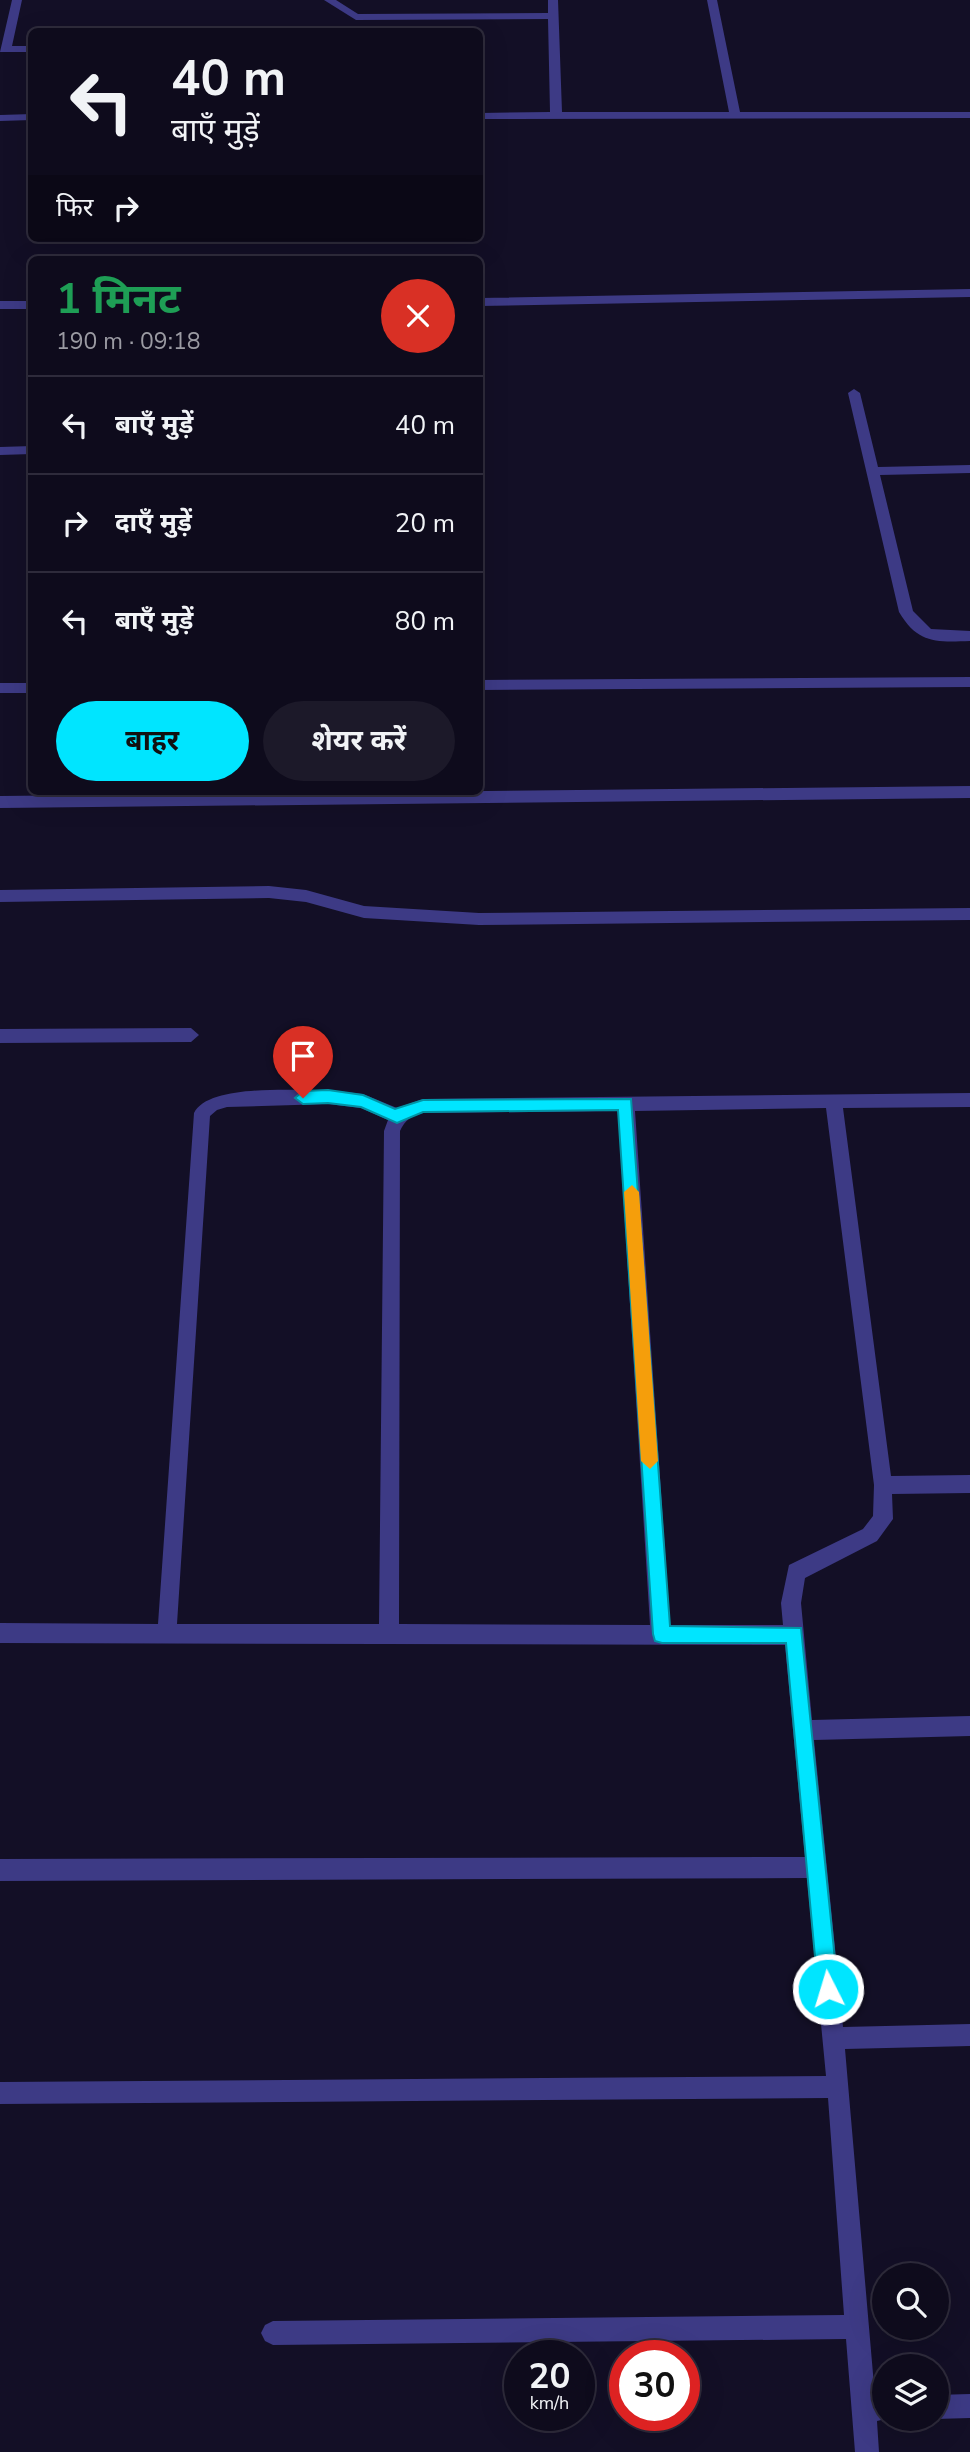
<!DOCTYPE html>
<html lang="hi">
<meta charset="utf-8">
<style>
body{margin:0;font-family:"Nunito Sans","Noto Sans Devanagari",sans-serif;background:#1c1929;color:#f1f3f6;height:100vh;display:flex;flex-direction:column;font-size:26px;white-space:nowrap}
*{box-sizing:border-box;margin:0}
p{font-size:23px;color:#9b9ba3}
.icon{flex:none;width:38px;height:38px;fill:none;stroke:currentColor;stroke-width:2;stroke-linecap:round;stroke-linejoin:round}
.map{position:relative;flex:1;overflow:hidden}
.panel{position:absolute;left:28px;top:256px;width:455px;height:539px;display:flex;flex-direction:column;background:#0e0b1c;border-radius:10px;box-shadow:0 7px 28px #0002,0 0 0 2px #2e2b3b}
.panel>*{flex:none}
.guide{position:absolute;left:28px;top:28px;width:455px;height:214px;border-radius:10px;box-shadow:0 7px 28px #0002,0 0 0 2px #2e2b3b;background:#0e0b1c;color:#f1f3f6;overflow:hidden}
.tools{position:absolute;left:872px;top:2263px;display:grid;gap:14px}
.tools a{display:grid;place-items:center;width:77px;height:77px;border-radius:50%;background:#0e0b1c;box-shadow:0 7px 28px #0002,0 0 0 2px #2e2b3b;font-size:35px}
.speed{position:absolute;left:504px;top:2340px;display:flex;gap:14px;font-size:35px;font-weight:700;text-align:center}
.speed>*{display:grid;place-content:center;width:91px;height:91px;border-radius:50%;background:#0e0b1c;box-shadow:0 7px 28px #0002,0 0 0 2px #2e2b3b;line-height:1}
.speed small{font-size:18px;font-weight:400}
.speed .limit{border:10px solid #d22;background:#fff;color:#111}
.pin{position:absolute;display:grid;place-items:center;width:60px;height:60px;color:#fff;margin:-72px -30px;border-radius:50% 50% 50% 0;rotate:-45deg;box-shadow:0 0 7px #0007}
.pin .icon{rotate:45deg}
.me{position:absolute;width:77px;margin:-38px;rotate:355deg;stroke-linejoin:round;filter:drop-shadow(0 0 5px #0008)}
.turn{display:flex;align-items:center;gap:24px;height:147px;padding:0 28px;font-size:32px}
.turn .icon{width:91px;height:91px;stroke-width:2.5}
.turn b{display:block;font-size:49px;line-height:60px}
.then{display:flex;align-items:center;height:66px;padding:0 28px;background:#0003;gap:14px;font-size:26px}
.round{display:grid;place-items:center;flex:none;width:74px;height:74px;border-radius:37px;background:#1c1929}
.summary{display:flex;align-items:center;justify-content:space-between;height:119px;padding:0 28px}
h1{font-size:42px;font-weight:700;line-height:52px;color:#1e9e55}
.button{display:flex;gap:14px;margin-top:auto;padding:14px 28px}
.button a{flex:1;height:80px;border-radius:42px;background:#00e5ff;color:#111;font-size:28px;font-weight:700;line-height:80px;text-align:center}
.button a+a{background:#1c1929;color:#f1f3f6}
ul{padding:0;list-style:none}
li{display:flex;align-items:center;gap:21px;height:98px;padding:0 28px;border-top:2px solid #2e2b3b}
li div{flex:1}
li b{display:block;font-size:26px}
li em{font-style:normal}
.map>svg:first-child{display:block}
</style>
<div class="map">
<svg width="970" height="2452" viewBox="0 0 970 2452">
<rect width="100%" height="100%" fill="#130f26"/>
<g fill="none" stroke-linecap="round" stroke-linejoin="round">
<path fill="#3d3a85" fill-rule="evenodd" d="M12,0H22L12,46H32V52H0Z
M324,0H336L358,14L548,13V0H558L562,112H729L707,0H717L740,112H970V118L480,119V113L550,112L548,19L356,20Z
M32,114V120L0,121V115Z
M970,289V297L480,306V298Z
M0,301H32V309H0Z
M854,389L860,393L878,467L970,465V473L880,475L913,611L931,629L970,631V641C936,642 918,644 899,612L848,393Z
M32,446V454L0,455V447Z
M970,677V687L480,690V680Z
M0,683H32V693H0Z
M970,786V798L0,808V796Z
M269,886L306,890L364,906L479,913L970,908V920L479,925L364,918L306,902L269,898L0,902V890Z
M191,1028L199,1035L191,1042L0,1043V1029Z
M328,1090L363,1094L397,1108L423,1099L970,1093V1107L843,1108L891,1476L970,1475V1493L892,1494L893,1519L877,1541L805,1578L801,1603L812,1720L970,1716V1736L814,1740L843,2027L970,2024V2046L845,2049L875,2397H884V2418H890L877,2421L879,2452H855L846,2339L273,2345L265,2341L261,2333L265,2325L273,2321L844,2315L828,2098L0,2104V2082L826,2076L807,1878L0,1881V1859L805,1857L785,1645L0,1643V1623L158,1624L194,1113C209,1083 297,1091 328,1090ZM328,1104L361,1108L388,1120L384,1131L379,1624H177L210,1116L217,1110L227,1107ZM826,1108L874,1485L873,1516L863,1529L789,1565L781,1603L783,1625H670L635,1111ZM618,1111L650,1625L399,1624L400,1131C405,1120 411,1116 423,1113Z
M970,2394V2418L936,2419L935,2418L936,2395Z"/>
</g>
<path fill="#00e5ff" stroke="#0095a6" stroke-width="2" d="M328,1090L363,1095L395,1109L423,1100L631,1099L670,1626L801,1628L838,1989L835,1996L828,1999L821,1996L818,1989L786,1643H662L655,1641L653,1634L618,1110L423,1112L397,1123L361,1107L328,1103L303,1104L295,1098L303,1091Z"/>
<path fill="#f59e0b" d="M632,1185L639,1192L658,1461L650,1469L641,1461L624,1192Z"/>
</svg>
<div class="tools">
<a><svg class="icon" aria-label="search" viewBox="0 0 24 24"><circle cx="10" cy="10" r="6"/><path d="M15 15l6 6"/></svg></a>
<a><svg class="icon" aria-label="layers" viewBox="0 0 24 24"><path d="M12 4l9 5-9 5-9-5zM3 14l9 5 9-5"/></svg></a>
</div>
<div class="speed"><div>20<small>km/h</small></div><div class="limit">30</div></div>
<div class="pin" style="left:303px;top:1098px;background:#d93025"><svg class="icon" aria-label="arrive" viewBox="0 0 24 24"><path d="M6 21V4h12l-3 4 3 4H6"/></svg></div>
<svg class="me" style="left:828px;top:1989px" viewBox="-20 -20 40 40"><circle r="17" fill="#00e5ff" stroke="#fff" stroke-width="3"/><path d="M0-11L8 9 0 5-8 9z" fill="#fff"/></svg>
<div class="guide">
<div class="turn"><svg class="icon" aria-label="left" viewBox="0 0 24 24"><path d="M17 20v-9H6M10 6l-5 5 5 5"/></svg><div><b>40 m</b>बाएँ मुड़ें</div></div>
<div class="then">फिर<svg class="icon" aria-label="right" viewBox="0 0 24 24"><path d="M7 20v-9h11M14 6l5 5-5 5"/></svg></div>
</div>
<section class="panel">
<div class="summary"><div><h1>1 मिनट</h1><p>190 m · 09:18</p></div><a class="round" style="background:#d93025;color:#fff"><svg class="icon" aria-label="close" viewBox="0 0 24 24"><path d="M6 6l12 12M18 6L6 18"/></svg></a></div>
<ul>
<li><svg class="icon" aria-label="left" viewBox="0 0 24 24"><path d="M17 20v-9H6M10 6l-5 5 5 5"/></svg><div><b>बाएँ मुड़ें</b></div><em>40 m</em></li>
<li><svg class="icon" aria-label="right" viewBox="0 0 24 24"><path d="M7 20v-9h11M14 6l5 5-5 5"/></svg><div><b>दाएँ मुड़ें</b></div><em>20 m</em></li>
<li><svg class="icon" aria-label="left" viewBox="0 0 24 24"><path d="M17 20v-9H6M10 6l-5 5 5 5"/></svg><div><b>बाएँ मुड़ें</b></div><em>80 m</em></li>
</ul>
<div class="button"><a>बाहर</a><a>शेयर करें</a></div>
</section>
</div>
